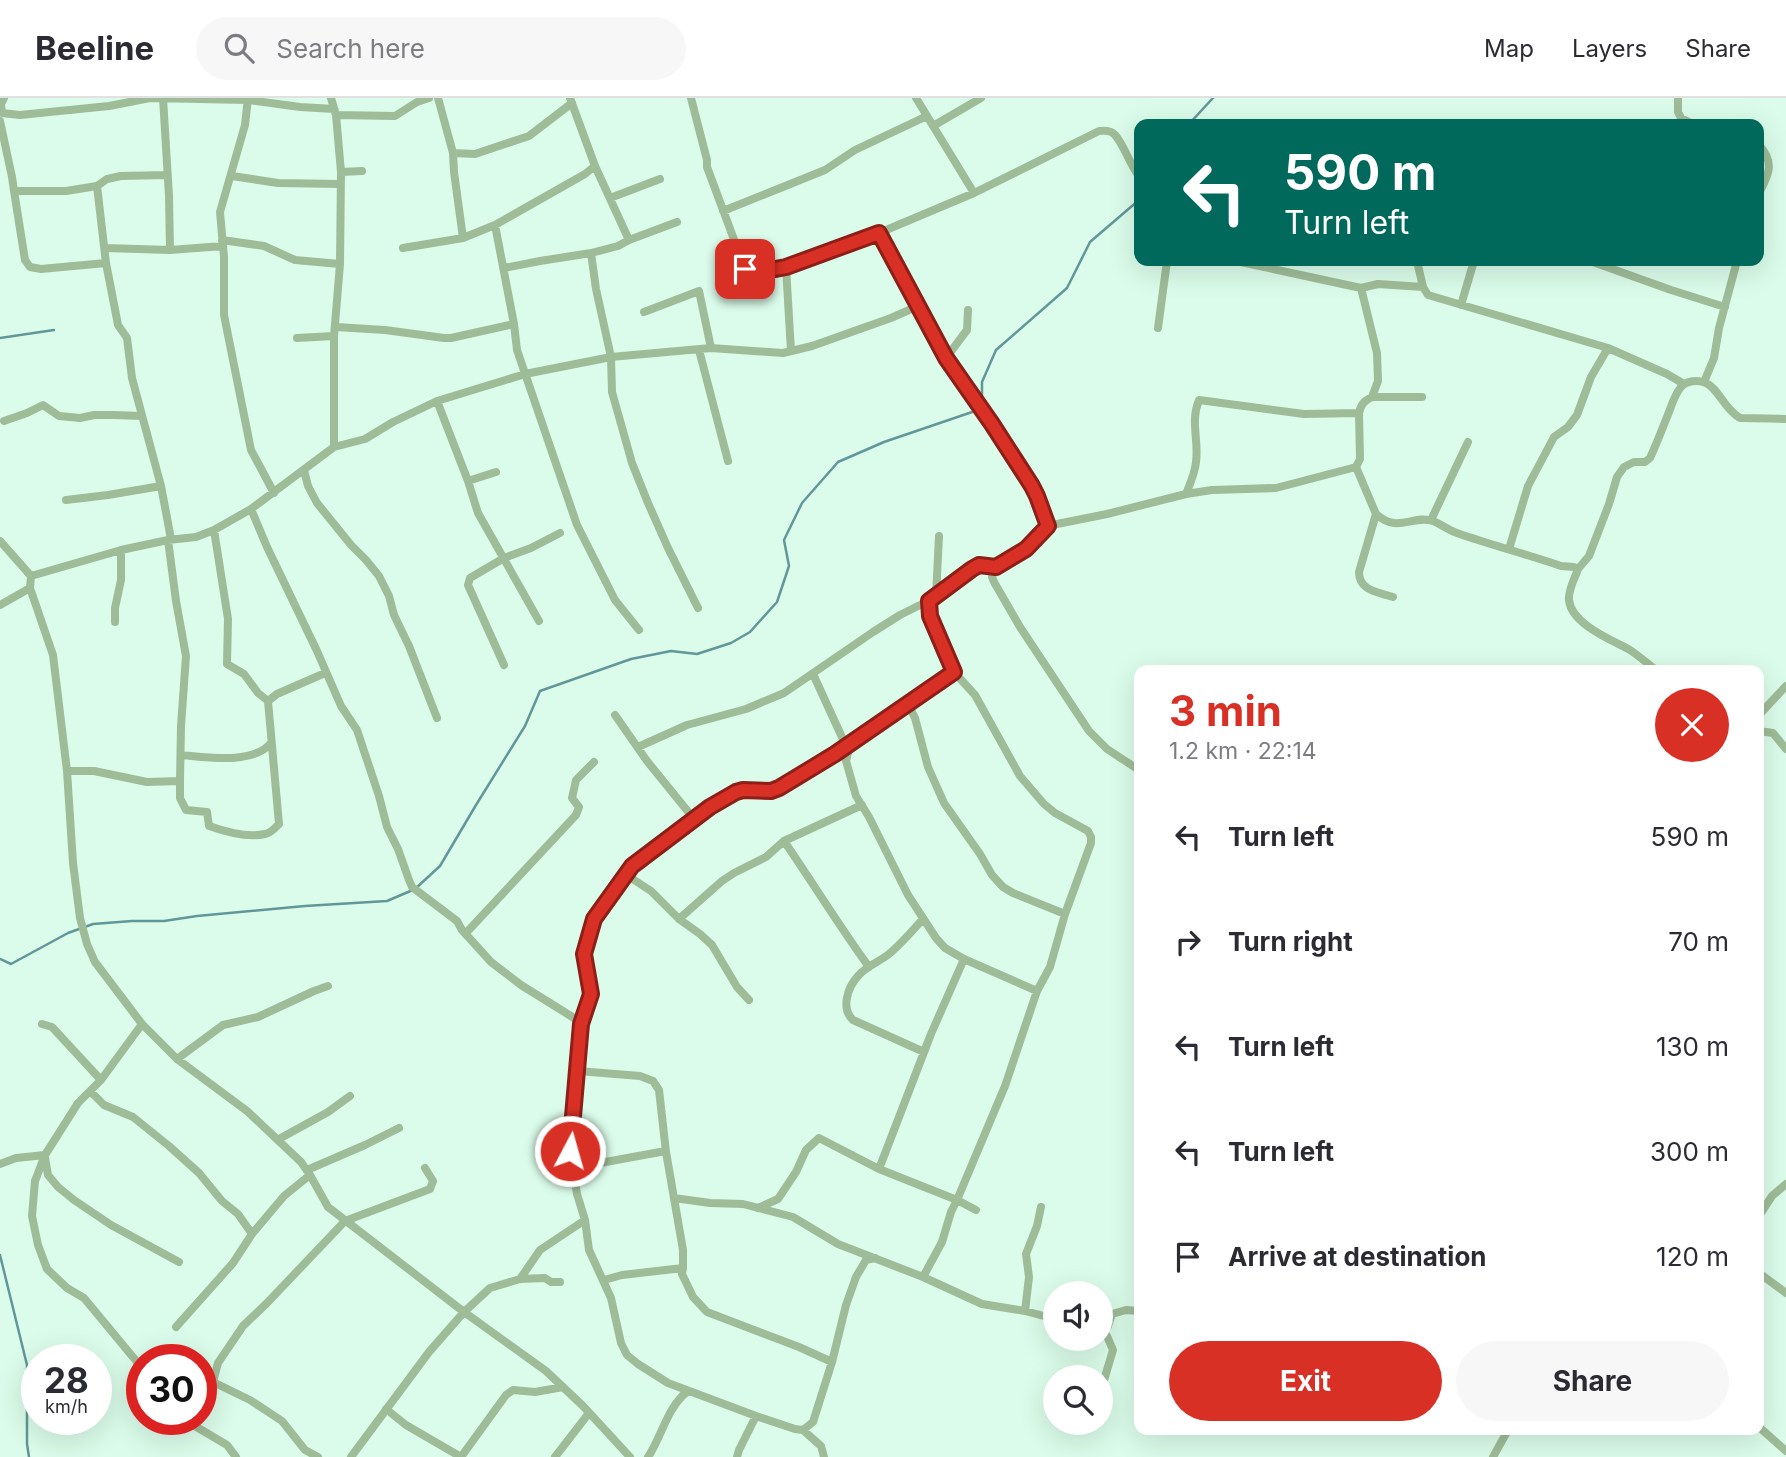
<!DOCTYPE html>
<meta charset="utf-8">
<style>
body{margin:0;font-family:Inter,sans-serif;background:#f7f7f7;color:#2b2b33;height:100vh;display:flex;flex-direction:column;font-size:26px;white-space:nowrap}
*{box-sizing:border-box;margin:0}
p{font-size:23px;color:#7c7c81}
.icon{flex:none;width:38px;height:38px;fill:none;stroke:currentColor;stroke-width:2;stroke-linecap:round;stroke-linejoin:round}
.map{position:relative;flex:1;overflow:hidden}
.panel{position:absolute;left:1134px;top:567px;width:630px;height:770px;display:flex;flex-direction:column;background:#fff;border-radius:14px;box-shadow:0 7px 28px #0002}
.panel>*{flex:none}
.top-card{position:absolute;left:1134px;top:21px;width:630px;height:147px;border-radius:14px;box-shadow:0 7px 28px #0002;background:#00695c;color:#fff;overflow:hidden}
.buttons{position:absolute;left:1043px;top:1183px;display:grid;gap:14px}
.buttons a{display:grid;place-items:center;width:70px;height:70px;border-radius:50%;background:#fff;box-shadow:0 7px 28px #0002;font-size:35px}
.speed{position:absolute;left:21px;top:1246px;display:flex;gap:14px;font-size:35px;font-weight:700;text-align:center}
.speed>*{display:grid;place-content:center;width:91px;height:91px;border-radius:50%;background:#fff;box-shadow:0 7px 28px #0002;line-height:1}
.speed small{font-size:18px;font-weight:400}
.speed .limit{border:10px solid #d22;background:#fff;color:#111}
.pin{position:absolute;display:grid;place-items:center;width:60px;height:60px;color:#fff;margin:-30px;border-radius:14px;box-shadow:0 4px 10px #0006}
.me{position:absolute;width:77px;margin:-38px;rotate:6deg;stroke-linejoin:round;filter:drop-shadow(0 0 5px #0008)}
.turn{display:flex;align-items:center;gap:24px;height:147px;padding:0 35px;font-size:32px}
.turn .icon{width:91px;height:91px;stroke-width:2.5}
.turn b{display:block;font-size:49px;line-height:60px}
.round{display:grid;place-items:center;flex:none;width:74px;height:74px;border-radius:37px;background:#f7f7f7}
.summary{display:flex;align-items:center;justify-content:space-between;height:119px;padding:0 35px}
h1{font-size:42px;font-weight:700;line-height:52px;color:#d93025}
.button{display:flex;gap:14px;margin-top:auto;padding:14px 35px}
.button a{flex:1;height:80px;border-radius:42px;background:#d93025;color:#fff;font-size:28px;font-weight:700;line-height:80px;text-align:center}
.button a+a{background:#f7f7f7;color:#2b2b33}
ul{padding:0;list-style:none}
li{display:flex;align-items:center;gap:21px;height:105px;padding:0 35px}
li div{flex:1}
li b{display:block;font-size:26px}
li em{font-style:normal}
header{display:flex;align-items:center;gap:42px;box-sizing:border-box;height:98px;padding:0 35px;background:#fff;border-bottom:2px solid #e1e1e2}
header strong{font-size:33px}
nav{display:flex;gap:38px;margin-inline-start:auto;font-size:24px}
.search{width:490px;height:63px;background:#f7f7f7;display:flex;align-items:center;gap:18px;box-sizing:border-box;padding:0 24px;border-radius:38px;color:#7c7c81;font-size:26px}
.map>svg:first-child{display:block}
</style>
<header>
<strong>Beeline</strong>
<div class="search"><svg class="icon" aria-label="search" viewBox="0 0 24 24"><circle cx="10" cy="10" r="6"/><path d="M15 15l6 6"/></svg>Search here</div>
<nav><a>Map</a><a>Layers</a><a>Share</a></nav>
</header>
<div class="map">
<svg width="1786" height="1359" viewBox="0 0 1786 1359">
<rect width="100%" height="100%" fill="#dbfcea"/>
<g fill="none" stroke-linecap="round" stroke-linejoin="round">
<path stroke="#629799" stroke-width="2.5" d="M1189,26L1213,0
M0,240L54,232
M982,308V284L996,252L1067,190L1090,144L1139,102
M0,861L11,866L68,835L93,826L132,823H164L197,818L305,808L387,803L415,791L440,768L476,707L525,628L540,593L631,561L671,553L697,556L731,545L750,534L777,504L789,468L784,442L802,405L838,364L884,344L978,312
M0,1157L27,1267V1346L29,1359"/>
<path stroke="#9fbc98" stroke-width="8" d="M4,0L1,6L2,15L20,17L109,8L150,0L248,2L300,9L334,11
M163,0L169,98L170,152
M248,0L245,27L220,114L224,159V217L251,352L274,395
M331,0L336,17L341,74L340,166L334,238V349
M438,0L453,55L454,74L463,140
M570,0L595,68L629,142L618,148L591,155L596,191L611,259L711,250L783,255L812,248L891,220L918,208
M691,0L707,62V69L745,171L749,175H754L786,169L879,135L974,95L1099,33C1103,33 1107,32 1111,34C1121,38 1130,68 1139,78
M916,0L974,95
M1678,0V14L1681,20L1693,26
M336,17L395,18L417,4L429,0
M0,23L12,79L14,93H66L97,88L107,81L121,78L167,77
M933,28L981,0
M1759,47C1775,64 1769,77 1759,95
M453,55L475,56L529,38L572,5
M341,74L362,73
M232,78L278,85L340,86
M97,88L106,165L118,227L127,240L132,280L161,388L171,441
M14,93L25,162L30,169L41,171L106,165
M610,100L660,81
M723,113L825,72L855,52L927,18
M495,127L514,226L517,252L577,427L615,502L639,532
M879,135L946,260L991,326L1032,388L1037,398L1047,428
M222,142L264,148L295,162L340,166
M629,142L677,124
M105,150L170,152L223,148
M403,150L463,140L495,127L585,76L595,68
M1236,163L1361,190L1378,186L1423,189L1428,197L1608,250
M1417,163L1423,189
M1590,163L1671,192L1725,209
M786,169L791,253
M504,170L540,163L591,155
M1361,190L1377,255L1378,283L1372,299
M1461,207L1474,163
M644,214L699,193L711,250
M336,229L385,232L444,240H451L514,226
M1158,230L1167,163
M297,240L334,238
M699,252L728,363
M946,260L967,232L968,212
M1704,284L1714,260L1719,230L1737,163
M437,303L468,383L478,415L539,523
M4,323L27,315L43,307L59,318L80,320L94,317H113L142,318
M1356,369L1360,361L1359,315C1361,306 1364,303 1372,299H1422
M304,372L308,388L317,405L351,447L366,462L379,478L389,498L394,517L409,548L437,620
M468,383L496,374
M1186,396C1190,386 1195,375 1196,364C1199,341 1190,324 1199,302L1304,316L1359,315
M66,402L108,397L161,388
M251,411L267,449L317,553L341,608L357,632L379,698L387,729L398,751L409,782L412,789L457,823L462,832L491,864L521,887L574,920L581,926
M1376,416L1359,474C1359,493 1378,494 1393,499
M1431,422L1468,344
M214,432L228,521L227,566L244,576L258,595L268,603
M168,442L176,503L186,558L181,628L180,683V700L186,712L207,714L209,728C226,734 248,740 265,736C271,735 275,730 279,726L268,603L277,596L325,575
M0,443L31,478L30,490L53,557L67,673L73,765L80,820L87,846L95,864L142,926L177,961L247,1013L301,1064L310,1077L328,1109L464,1214L546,1273L583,1308L630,1359
M1509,451L1528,388L1554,339L1568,329L1577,317L1591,279L1608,250L1667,276L1684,286
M1578,471C1575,480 1568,492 1569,502C1571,526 1612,542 1630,552C1639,558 1647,565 1656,572
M31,478L121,452L168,442L196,439L214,432L251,411L334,349L365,341L393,324L437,303L525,276L611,259L612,294L632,365L648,405L668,450L698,510
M936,499L939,438
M0,507L30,490
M115,524V510L121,482V452
M504,567L468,487L470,480L504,460L531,450L560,435
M813,576L846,648
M908,606L915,620L928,669L944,705L980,756L992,777L1003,789L1013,795L1065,816
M615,617L647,663L694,721
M1759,617L1786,588
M1759,633L1773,635L1786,651
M850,646L846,663L856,698L869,719L908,797L936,840L945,850L964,861L1037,893
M638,649L687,627L746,611L784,595L873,534L900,517L936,499L972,471L979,467L996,469
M181,657C206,659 253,667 271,645
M1139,672L1107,651L1089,633L1020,529L994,484L992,479L996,469L1026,451L1047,428L1107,416L1186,396L1212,392L1276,390L1356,369L1376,416C1398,436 1413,416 1433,423C1441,426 1448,432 1457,435C1491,447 1526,456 1561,468L1574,469L1578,471L1589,458L1609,406L1617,379L1624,369L1634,364H1645L1650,360C1657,345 1663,329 1669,314C1672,306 1675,296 1681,289C1686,283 1698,281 1706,285C1719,291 1724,311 1740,320L1786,321
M67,673H94L147,684L180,683
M784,743C813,785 839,828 869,869
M625,776L651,793L679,821L700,836L712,847L737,889L749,902
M679,821L722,783L734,775L766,759L784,743L862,707
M923,821C912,833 901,846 889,856C879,864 866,868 858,878C847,890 841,911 853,922L924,954
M466,835L576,717L579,709L572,700L576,682L594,664
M964,861L931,936L879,1071L957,1102L976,1112
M42,926L52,929L101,982
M177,961L223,927L258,919L314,893L328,888
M578,973L640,978L653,983L659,992L666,1054
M90,993L104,1007L133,1019L169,1048L199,1075L222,1103L238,1116L252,1136
M279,1041L328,1014L350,998
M45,1057L35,1083L32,1118L38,1147L47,1171L67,1190L84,1200L142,1270
M45,1060L48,1077L58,1089L74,1102L111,1127L179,1164
M0,1066L16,1060L45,1057L78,1005L101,982L142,926
M573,1070L660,1054H666L683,1152V1170L622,1177L604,1182
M307,1072L365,1047L399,1030
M674,1100L710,1105L743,1106L793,1119L838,1146L923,1179L982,1206L1025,1213L1055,1221
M758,1110L778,1101L796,1074L806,1052L819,1040L879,1071
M1759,1118L1772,1098L1786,1086
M683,1170L682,1176L693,1199L707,1214L799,1249L832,1264
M1759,1175L1786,1195
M923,1179L942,1144L951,1114L957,1102L1005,988L1037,893L1050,869L1065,816L1091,745V739L1088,733L1055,715L1044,706L1020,678L975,597L954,574L930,518L929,503
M520,1181L540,1152L585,1122
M1025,1213L1029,1179L1026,1156L1037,1128L1041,1109
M176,1229L233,1165L252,1136L284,1098L310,1077
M1101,1235L1107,1238L1113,1252L1101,1292
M1102,1236L1108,1228L1112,1216L1126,1212L1139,1213
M213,1284L218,1265L243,1228L267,1205L345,1123L430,1091L433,1083L425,1070
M201,1287L213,1284L250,1302L282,1323L305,1352L318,1359
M386,1311L406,1327L461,1359
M183,1321L227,1347L236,1359
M1759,1329L1786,1353
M803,1332L813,1324L832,1264L846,1207L856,1179L866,1162L875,1160
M351,1359L429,1254L464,1214L490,1190L520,1181L545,1180L551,1184H560
M461,1359L506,1297L513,1292L535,1294L563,1289
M555,1359L589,1315
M648,1359C662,1338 667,1309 688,1293
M737,1359L739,1352L756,1318
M824,1359L821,1348L803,1332L795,1331L756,1318L668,1285L638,1266L627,1257L621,1245L611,1200L589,1152L585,1122L577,1096L570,1053L581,926L591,896L584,856L594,821L620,783L632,768L666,742L710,709L736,694L743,692L770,693L779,690L806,674L954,574
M1493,1359L1508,1332"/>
</g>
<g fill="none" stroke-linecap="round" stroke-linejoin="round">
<defs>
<path id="route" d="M570,1053L581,926L591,896L584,856L594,821L632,768L710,709L736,694L743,692L771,693L779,690L835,656L954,574L930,518L929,503L972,471L979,467L996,469L1026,451L1048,428L1037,398L1032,388L992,326L946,260L879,135L786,169L754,175H748L745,171"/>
</defs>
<use href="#route" stroke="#8d1f18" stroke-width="18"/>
<use href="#route" stroke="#d93025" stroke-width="12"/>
</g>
</svg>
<div class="buttons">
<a><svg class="icon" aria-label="sound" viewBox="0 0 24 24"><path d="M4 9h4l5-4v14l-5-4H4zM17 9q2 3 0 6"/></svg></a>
<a><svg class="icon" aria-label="search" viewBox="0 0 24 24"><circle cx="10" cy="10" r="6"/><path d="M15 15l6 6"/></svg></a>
</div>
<div class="speed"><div>28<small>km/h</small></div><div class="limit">30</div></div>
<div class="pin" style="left:745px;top:171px;background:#d93025"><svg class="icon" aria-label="arrive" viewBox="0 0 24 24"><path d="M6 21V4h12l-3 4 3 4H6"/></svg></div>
<svg class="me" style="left:570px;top:1053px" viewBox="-20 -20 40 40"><circle r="17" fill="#d93025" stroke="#fff" stroke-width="3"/><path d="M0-11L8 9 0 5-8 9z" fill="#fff"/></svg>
<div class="top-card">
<div class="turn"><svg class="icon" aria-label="left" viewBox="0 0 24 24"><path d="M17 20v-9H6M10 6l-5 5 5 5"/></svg><div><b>590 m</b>Turn left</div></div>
</div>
<section class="panel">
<div class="summary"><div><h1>3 min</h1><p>1.2 km · 22:14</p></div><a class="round" style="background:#d93025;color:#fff"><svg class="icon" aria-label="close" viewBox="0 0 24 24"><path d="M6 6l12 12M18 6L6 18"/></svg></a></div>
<ul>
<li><svg class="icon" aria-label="left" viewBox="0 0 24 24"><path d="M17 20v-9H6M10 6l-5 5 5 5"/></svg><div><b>Turn left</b></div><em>590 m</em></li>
<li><svg class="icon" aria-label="right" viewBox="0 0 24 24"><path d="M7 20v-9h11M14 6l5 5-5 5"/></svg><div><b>Turn right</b></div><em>70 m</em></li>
<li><svg class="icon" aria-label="left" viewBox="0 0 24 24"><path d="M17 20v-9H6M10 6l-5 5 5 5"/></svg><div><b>Turn left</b></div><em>130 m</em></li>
<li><svg class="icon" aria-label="left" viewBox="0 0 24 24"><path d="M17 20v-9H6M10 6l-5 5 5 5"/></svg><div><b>Turn left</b></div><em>300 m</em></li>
<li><svg class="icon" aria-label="arrive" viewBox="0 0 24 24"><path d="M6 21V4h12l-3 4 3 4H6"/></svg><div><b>Arrive at destination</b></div><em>120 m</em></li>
</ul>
<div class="button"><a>Exit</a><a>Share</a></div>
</section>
</div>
